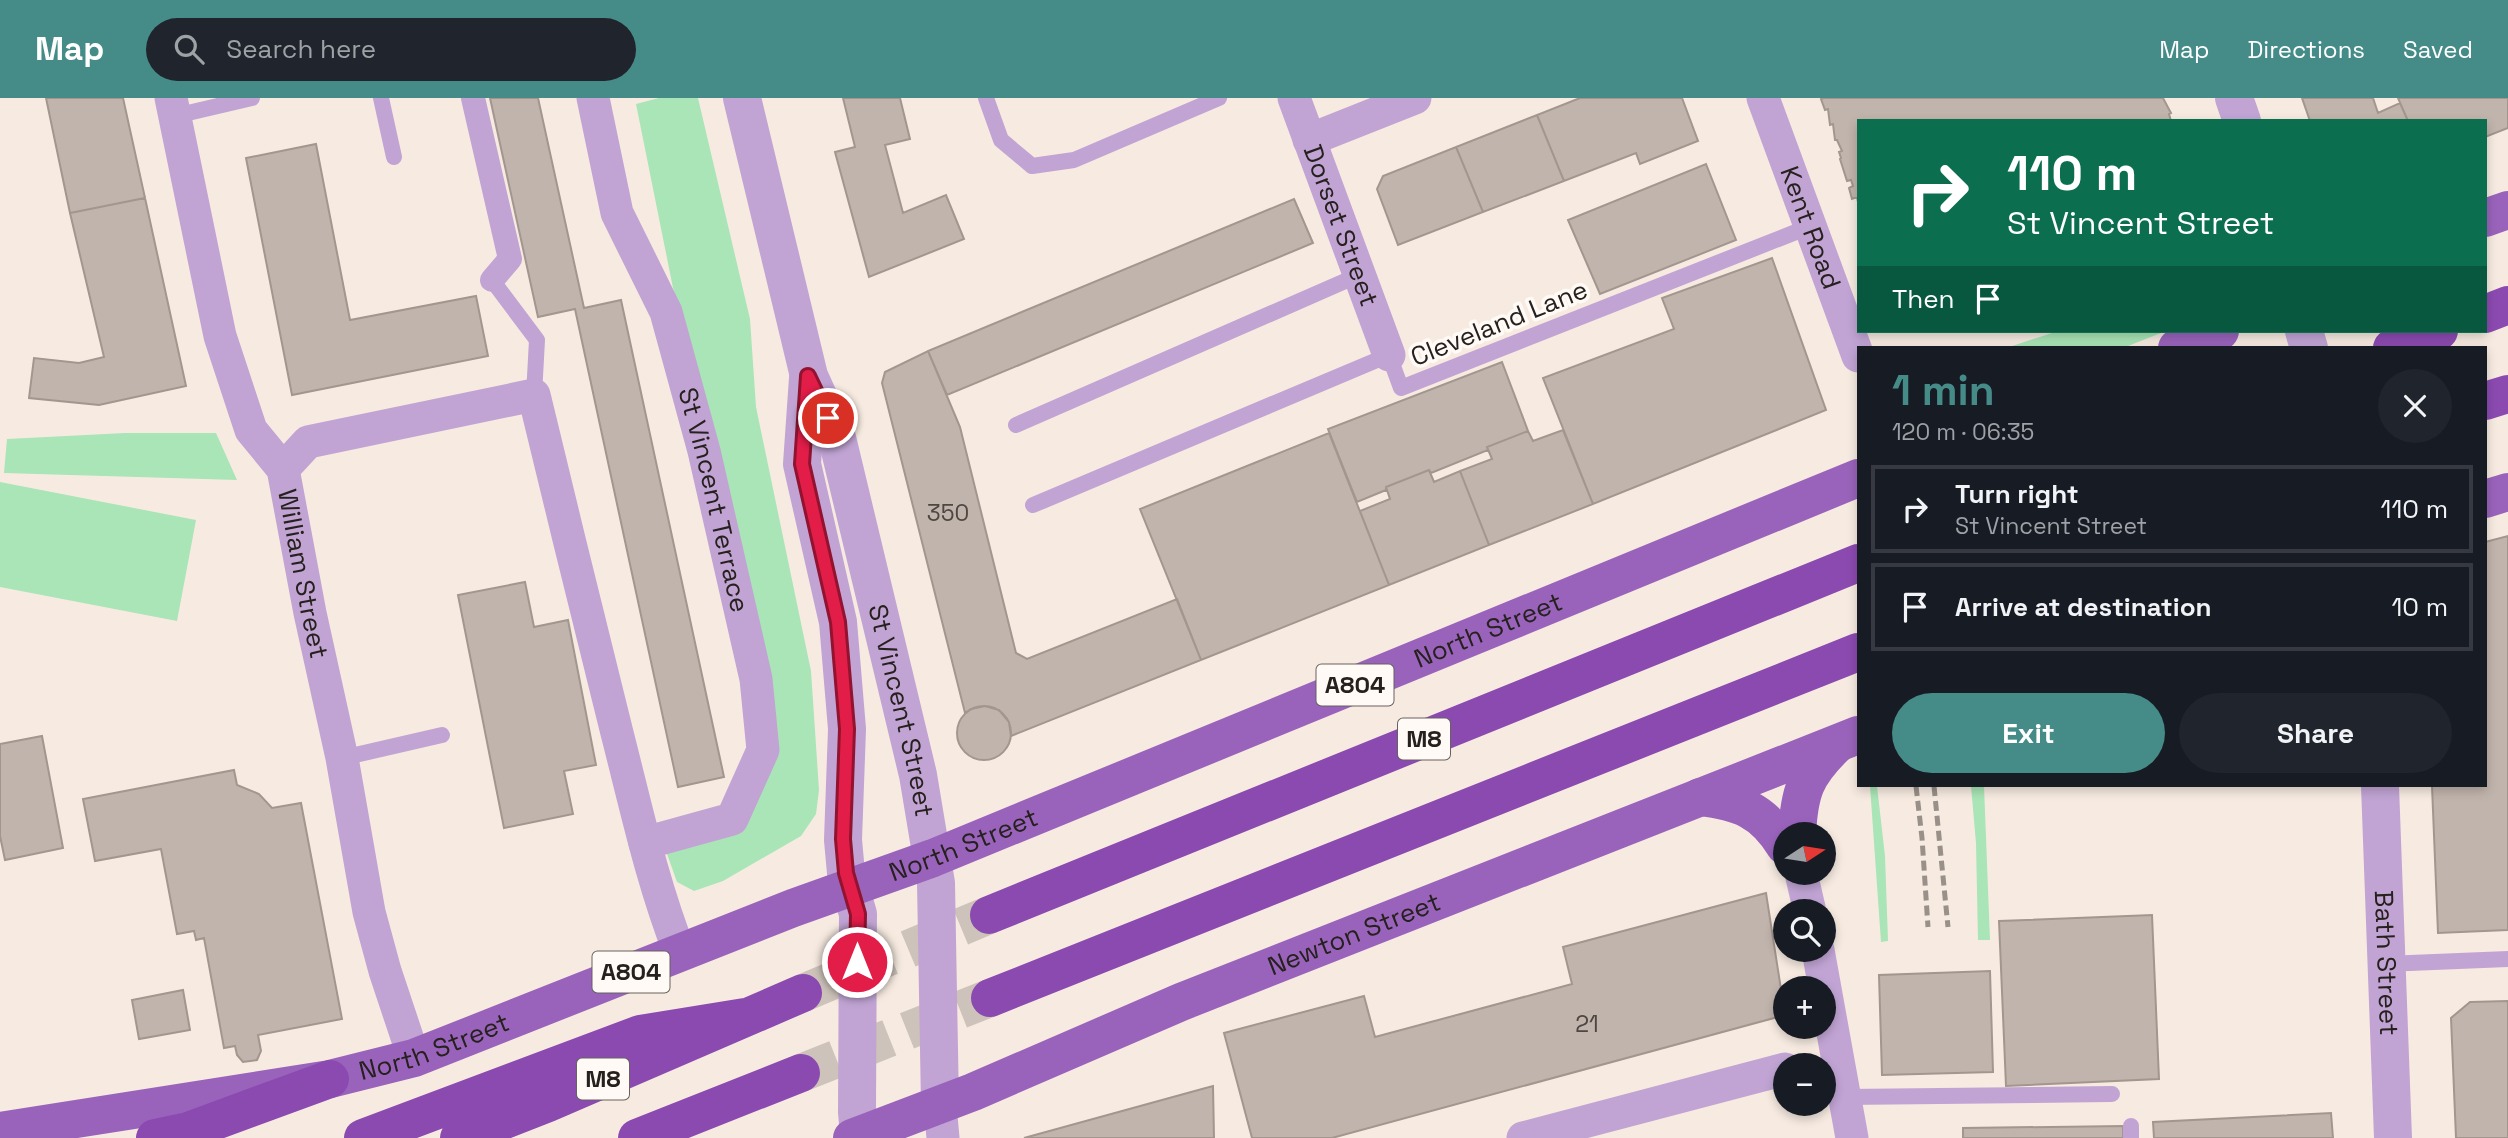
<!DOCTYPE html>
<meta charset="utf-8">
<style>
body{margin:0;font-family:"Space Grotesk",sans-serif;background:#20242c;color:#f1f3f6;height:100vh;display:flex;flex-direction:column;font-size:26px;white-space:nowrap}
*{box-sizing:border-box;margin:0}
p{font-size:23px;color:#9ea1a6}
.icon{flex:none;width:38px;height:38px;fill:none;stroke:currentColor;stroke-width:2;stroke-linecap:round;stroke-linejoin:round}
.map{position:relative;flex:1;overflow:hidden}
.sheet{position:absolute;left:1857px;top:248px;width:630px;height:441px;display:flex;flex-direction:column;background:#171b24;border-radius:0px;box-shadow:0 4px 10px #0003}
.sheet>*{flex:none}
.top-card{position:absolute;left:1857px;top:21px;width:630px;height:214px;border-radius:0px;box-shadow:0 4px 10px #0003;background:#0b6e4f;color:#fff;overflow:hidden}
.needle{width:46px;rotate:78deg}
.buttons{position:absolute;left:1773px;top:724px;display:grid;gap:14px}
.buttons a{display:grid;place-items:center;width:63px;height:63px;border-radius:50%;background:#171b24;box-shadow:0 4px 10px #0003;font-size:35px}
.pin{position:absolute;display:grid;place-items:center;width:60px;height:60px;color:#fff;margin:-30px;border:4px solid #fff;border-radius:50%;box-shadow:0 2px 7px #0007}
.me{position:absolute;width:77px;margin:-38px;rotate:0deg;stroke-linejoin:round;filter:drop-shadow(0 0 5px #0008)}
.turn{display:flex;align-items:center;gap:24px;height:147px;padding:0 35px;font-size:32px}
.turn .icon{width:91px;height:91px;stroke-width:2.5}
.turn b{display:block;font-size:49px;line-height:60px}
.then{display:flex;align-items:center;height:66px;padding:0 35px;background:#0003;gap:14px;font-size:26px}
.round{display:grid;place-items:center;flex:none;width:74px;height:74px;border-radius:37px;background:#20242c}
.overview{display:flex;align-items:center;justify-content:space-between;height:119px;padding:0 35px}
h1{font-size:42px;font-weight:800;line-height:52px;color:#458c88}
.button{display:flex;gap:14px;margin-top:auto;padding:14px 35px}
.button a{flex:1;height:80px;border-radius:42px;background:#458c88;color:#fff;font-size:28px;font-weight:800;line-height:80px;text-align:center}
.button a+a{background:#20242c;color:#f1f3f6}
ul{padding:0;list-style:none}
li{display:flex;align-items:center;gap:21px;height:88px;margin:0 14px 10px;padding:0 21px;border:4px solid #363941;border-radius:0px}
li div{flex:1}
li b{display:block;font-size:26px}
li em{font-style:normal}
header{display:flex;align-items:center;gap:42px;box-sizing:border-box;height:98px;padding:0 35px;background:#458c88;color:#fff}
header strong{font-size:33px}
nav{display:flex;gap:38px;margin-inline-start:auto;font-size:24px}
.search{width:490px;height:63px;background:#20242c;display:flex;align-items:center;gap:18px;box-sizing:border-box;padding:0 24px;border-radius:38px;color:#9ea1a6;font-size:26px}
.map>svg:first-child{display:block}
</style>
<header>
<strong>Map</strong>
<div class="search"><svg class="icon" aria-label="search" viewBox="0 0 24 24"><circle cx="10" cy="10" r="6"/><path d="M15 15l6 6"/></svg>Search here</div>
<nav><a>Map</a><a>Directions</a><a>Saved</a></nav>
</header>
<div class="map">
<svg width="2508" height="1040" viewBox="0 0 2508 1040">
<rect width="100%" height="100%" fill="#f7ebe1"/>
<path fill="#a9e5b6" d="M659,0H698L750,221L756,309L811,573L819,692L816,716L801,738L723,783L694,793L677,784L667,756L674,747L767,676L687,232L673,190L636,6Z
M2058,233H2166L2123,250H2006Z
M125,335H216L237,382L4,375L7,341Z
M0,384L196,422L177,523L0,489Z
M1870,688H1877L1885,758L1888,843L1881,844Z
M1971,688H1984L1990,842H1978L1976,745Z"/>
<path fill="#c1b4ac" stroke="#a2968e" stroke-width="2" d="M46,0H123L145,100L70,115Z
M490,0H538L584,210L621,202L724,679L678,689L575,211L538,219Z
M843,0H900L910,41L885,47L903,115L946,97L964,141L869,179L835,54L855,49Z
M1580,0H1682L1698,43L1640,66L1636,55L1564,83L1537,17Z
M1824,0H2163L2171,15L2169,16L2171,23H1858V104L1857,99L1852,101L1849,90L1853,88L1851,82L1847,83L1840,61L1841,60L1839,54L1842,53L1837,42H1835L1833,26L1830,27L1828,11L1825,12L1821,1Z
M2302,0H2373L2378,15L2400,5L2408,23H2310Z
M2398,0H2508V30L2485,39V23H2408Z
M1537,17L1564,83L1483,114L1456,49Z
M316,46L350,222L476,198L488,258L292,297L246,60Z
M1456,49L1483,114L1398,147L1377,91L1383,78Z
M1706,66L1736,142L1600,196L1568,122Z
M145,100L186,288L99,307L29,300L34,260L79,265L104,259L70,115Z
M1294,101L1313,145L947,297L928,253Z
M1772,160L1826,312L1593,406L1543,280L1674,231L1662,200Z
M928,253L960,329L1016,555L1027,561L1177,501L1201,562L1011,638L1009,624L999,612L985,608L971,611L965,615L882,285L885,274Z
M1502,264L1528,333L1487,349L1488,352L1431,375L1429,372L1386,389V392L1357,404L1328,331Z
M1563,332L1593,406L1489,447L1460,373L1492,361L1487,349L1528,333L1533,343Z
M1329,335L1389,487L1201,562L1140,411Z
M1429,372L1434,384L1460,373L1489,447L1389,487L1360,413L1390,401L1386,389Z
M2508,438V832L2438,835L2432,688H2485V444Z
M525,484L534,529L568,522L596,667L564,673L573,716L504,730L458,497Z
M957 635a27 27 0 1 1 54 0a27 27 0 1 1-54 0Z
M42,638L63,750L5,762L0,738V646Z
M234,672L237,687L259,696L272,710L301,705L342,921L258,937L261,953L257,962L243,964L237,957L235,948L224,950L204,840L196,842L194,833L177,836L161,751L95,763L83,701Z
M1766,795L1785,917L1332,1040H1252L1224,935L1364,898L1375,939L1572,886L1563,849Z
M2152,817L2159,981L2006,988L1999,823Z
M1990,873L1993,974L1882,977L1879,877Z
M183,892L190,932L139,941L132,902Z
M2508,903V1040H2456L2451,920L2470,904Z
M1213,988L1214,1040H1024L1202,991Z
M2331,1015L2333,1040H2154L2153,1024Z
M2123,1028V1040H1963V1030Z"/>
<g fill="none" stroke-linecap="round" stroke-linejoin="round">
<path stroke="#cdc3ba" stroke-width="38" stroke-dasharray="38 19" stroke-linecap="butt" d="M803,895L989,817
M801,975L990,900"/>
<path stroke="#c1a4d4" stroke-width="16" d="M381,0L394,59
M986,0L1001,42L1032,68L1074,62L1219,0
M175,18L252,0
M492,182L537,242L534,297
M1016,327L1359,177
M1033,407L1389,257L1401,290L1811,128
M342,660L442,637
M2385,866L2508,861
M1845,999L2112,996
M2131,1028V1040"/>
<path stroke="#c1a4d4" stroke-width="24" d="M473,0L510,161L492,182"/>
<g stroke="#c1a4d4" stroke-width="33">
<path id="s1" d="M171,0L220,238L251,332L283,371L310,515L342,660L369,814L385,873L414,960"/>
<path id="s2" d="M593,0L617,115L666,214L704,353L756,581L763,652L732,721L645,745"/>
<path id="s3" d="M1294,0L1389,257"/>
<path id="s4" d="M1763,0L1858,258"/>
<path d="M1309,42L1415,0"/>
<path d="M283,371L308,344L534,297C561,410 589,522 617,635C636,709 652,784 680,855"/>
<path d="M1801,775L1810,814"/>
<path d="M1818,852L1852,1040"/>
<path d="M940,1007L943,1040"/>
<path d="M1523,1040L1785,971"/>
</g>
<g stroke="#c1a4d4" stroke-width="38">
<path id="s5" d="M742,0L809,278L837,340L918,677L936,785L940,1007"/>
<path d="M2234,0L2242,23"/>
<path d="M2304,233L2309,250"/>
<path d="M808,280L802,366L838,524L847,631L843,742L846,775L858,816L857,1014L859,1037"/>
<path id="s6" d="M2380,688L2393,1040"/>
</g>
<g stroke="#9963bb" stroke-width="38">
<path d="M2485,120L2508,112"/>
<path d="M2177,250L2220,233"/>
<path d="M2485,401L2508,394"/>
<path d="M1700,699C1740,704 1763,712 1785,748"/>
<path d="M1797,737C1799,694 1805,677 1836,647"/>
<path id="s7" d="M0,1033L330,981L414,960L793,810L933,760L1858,380"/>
<path id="s8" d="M852,1040L973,994L1181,904L1858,637"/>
</g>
<path stroke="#8b4ab0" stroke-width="38" d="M2485,216L2508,207
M2392,250L2439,233
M2485,303L2508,296
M989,817L1858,465
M990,900L1858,554
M155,1040L188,1033L330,981
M363,1040L640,936L745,919
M459,1040L548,1005L803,895
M637,1040L801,975"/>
<path stroke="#999089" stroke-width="5" stroke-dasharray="10 5" stroke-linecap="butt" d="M1916,688L1922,740L1928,829
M1934,688L1948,829"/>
</g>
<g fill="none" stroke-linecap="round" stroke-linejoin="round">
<defs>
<path id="route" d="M828,320L808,278L802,366L838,524L847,631L843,741L846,775L858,816L857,864"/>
</defs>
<use href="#route" stroke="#92132f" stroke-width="18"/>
<use href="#route" stroke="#e11d48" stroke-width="12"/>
</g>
<g text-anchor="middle" stroke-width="7" stroke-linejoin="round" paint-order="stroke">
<g font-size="23" fill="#4d4642">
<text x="948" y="423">350</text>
<text x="1587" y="934">21</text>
</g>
<g fill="#fffaf6" stroke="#67625f" stroke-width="2">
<rect x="1316.5" y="566.5" width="77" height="41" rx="5"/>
<rect x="1398" y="620.5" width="52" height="41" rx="5"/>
<rect x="592.5" y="853.5" width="77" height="41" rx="5"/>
<rect x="577" y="960.5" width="52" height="41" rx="5"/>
</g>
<g font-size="24" font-weight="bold" fill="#26211e">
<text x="1355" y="595">A804</text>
<text x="1424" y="649">M8</text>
<text x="631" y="882">A804</text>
<text x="603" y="989">M8</text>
</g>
<g font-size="26" fill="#26211e" stroke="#fffaf6">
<text dy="9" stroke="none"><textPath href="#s3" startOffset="136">Dorset Street</textPath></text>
<text dy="9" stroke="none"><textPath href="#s4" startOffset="138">Kent Road</textPath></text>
<text transform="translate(1499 225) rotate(-22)" y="9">Cleveland Lane</text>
<text dy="9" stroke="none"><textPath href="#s2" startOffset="422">St Vincent Terrace</textPath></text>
<text dy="9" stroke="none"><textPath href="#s1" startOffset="499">William Street</textPath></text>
<text dy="9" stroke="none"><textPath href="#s7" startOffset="1577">North Street</textPath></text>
<text dy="9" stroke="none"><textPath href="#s5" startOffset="634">St Vincent Street</textPath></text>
<text dy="9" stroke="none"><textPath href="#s7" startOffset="1010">North Street</textPath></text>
<text dy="9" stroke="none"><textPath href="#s8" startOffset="542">Newton Street</textPath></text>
<text dy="9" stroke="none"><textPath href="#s6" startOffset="177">Bath Street</textPath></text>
<text dy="9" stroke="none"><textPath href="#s7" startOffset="443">North Street</textPath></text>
</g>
</g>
</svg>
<div class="buttons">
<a><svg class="needle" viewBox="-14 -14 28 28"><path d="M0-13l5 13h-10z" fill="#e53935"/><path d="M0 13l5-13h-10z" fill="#9ea1a6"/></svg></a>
<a><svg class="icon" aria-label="search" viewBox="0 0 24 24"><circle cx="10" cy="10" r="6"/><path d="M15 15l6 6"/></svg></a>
<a>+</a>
<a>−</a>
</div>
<div class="pin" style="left:828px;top:320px;background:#d93025"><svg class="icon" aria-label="arrive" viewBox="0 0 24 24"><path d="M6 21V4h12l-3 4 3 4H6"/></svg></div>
<svg class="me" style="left:857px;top:864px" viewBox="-20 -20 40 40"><circle r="17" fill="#e11d48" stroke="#fff" stroke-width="3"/><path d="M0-11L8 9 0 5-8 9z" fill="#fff"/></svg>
<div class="top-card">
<div class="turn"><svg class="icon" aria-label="right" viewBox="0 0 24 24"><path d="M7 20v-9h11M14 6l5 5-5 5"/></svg><div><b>110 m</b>St Vincent Street</div></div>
<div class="then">Then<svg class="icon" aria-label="arrive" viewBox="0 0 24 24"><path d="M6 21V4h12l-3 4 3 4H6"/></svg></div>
</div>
<section class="sheet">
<div class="overview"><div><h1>1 min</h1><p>120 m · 06:35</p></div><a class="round"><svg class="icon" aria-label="close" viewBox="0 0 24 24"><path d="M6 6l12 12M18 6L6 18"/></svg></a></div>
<ul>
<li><svg class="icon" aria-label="right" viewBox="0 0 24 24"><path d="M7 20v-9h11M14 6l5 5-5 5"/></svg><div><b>Turn right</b><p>St Vincent Street</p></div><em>110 m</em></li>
<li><svg class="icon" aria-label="arrive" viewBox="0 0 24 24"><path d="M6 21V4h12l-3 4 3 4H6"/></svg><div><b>Arrive at destination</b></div><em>10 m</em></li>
</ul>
<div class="button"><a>Exit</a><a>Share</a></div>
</section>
</div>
